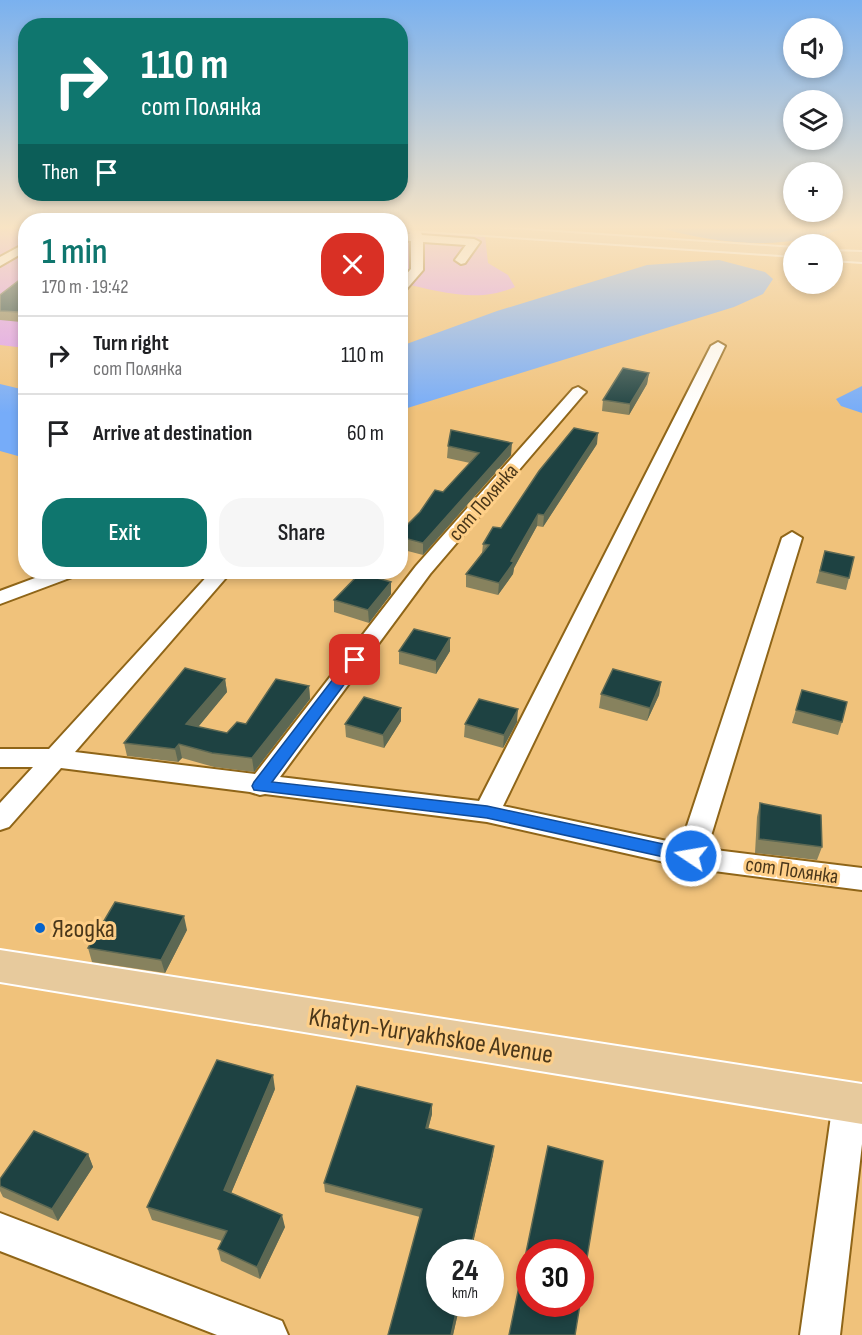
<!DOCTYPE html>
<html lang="en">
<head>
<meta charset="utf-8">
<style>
  body { margin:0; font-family:"Sofia Sans Condensed",sans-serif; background:#f6f6f6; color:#202124; height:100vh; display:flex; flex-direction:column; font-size:22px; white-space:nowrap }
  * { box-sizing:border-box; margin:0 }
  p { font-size:20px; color:#757577 }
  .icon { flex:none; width:33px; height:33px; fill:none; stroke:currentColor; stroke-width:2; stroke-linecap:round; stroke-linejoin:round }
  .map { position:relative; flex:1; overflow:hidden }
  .details { position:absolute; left:18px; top:213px; width:390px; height:366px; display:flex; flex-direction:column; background:#fff; border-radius:24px; box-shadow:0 3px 9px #0003 }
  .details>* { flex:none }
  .banner { position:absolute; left:18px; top:18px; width:390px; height:183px; border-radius:24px; box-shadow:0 3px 9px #0003; background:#0f766e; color:#fff; overflow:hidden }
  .fabs { position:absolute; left:783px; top:18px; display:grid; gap:12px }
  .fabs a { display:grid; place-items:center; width:60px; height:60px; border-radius:50%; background:#fff; box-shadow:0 3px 9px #0003; font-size:30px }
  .speed { position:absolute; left:426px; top:1239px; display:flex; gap:12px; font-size:30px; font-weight:700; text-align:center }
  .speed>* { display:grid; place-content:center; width:78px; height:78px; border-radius:50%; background:#fff; box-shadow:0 3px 9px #0003; line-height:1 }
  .speed small { font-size:15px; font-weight:400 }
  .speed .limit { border:9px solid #d22; background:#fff; color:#111 }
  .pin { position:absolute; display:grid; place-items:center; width:51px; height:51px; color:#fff; margin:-26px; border-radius:12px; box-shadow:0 3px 9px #0006 }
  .me { position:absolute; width:66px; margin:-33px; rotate:282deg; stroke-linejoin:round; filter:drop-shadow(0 0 4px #0008) }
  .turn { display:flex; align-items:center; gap:21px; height:126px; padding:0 24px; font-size:27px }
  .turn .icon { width:78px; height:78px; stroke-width:2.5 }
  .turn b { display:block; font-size:42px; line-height:51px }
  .then { display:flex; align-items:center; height:57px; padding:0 24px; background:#0003; gap:12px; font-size:22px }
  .round { display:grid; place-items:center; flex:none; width:63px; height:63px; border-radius:24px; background:#f6f6f6 }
  .headline { display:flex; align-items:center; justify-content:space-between; height:102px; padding:0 24px }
  h1 { font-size:36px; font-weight:600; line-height:45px; color:#0f766e }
  .cta { display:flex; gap:12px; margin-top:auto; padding:12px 24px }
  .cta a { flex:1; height:69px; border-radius:24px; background:#0f766e; color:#fff; font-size:24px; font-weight:600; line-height:69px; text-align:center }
  .cta a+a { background:#f6f6f6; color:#202124 }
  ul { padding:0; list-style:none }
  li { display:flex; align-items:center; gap:18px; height:78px; padding:0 24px; border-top:2px solid #e0e0e0 }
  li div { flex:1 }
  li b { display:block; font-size:22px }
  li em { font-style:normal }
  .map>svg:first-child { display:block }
  .green { fill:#dc9af3 }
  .water { fill:#76acf9 }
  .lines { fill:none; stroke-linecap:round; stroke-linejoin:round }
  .minor-casing { stroke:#8f6518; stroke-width:4 }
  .major-casing { stroke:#fff; stroke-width:4 }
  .minor { fill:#fff; fill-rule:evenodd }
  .major { fill:#e7ca9d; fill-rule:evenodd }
  .wall { fill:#87825e }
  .shaded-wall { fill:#5d6853 }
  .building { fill:#1e4242; stroke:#5d6853; stroke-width:1.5 }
  .route { fill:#1a73e8; stroke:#114b97; stroke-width:1.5 }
  .poi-dot { fill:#0563cc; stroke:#fecf88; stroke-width:2 }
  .labels { text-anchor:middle; stroke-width:6; stroke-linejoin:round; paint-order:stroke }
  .street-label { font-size:21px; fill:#4a371a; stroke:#fecf88 }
  .near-poi-label { font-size:26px; fill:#4a371a; stroke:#fecf88; text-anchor:start }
  .near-street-label { font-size:26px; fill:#4a371a; stroke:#fecf88 }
</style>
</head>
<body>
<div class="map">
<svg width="862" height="1335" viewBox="0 0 862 1335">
  <rect width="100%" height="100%" fill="#f0c27b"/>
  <!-- green -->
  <path class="green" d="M 0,226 L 25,226 L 25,348 L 0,345 Z
    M 401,226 L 484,226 L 488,263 L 508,275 L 515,287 C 478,304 438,291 401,283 Z"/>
  <!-- water -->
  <path class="water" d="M 654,226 L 849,226 C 788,252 716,245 654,226 Z
    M 719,260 L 765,272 L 773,279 L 763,294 L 734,307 L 401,410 L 401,346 L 497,311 L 647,265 Z
    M 0,384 L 25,390 L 25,458 L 0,451 Z
    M 862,386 L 862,413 L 841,406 L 836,399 Z"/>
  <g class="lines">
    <!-- minor casing -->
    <g class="minor-casing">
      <path id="minor" d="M 408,226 L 418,226 L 422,235 L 474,239 L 480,242 L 465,263 L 461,264 L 455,260 L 466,245 L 423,242 L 423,270 L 404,292 L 400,293 L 400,281 L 411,269 L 411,241 L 400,240 L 400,234 L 410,234 Z
        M 26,243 L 26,251 L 0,266 L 0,257 Z
        M 718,342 L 725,346 L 503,806 L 681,844 L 782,538 L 792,532 L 802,538 L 707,849 L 862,868 L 862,890 L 691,868 L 487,822 L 265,794 L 260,795 L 250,792 L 61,768 L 9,827 L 0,830 L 0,803 L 33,767 L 0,767 L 0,749 L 49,749 L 211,572 L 231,572 L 75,752 L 255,774 L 416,566 L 573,389 L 578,387 L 586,392 L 583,395 L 430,574 L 280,777 L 479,801 L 711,346 Z
        M 51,572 L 78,572 L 75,576 L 0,604 L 0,591 Z
        M 850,1086 L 862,1091 L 862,1144 L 840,1335 L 800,1335 L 833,1102 L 838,1091 Z
        M 0,1213 L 282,1321 L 288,1335 L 217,1335 L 0,1251 Z"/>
    </g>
    <!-- major casing -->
    <g class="major-casing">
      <path id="major" d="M 403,226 L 467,226 L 794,248 L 794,256 L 410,230 Z
        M 832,251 L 862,252 L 862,262 L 832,260 Z
        M 0,950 L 862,1084 L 862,1124 L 0,982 Z"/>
    </g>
    <!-- minor -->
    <use href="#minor" class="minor"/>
    <!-- major -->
    <use href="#major" class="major"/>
  </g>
  <!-- wall -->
  <path class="wall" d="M 26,275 L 26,319 L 21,322 L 0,320 L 0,295 Z
    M 649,373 L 647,384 L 629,415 L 602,411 L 603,400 Z
    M 597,444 L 543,527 L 537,526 L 514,568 L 513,574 L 498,595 L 466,587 L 466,574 L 482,553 L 483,544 Z
    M 448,446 L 511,455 L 423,555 L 400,549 L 400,532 L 443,492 L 470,463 L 447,458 Z
    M 825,551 L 849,578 L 846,590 L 816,583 Z
    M 391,582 L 391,594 L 369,623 L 334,612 L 334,600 Z
    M 399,651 L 450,651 L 436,674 L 399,664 Z
    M 225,679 L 227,692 L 198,727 L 227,733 L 246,724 L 309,686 L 310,699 L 254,772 L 214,767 L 182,758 L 178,762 L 127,756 L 124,743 Z
    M 661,682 L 659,695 L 647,721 L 599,708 L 601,694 Z
    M 802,690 L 842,722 L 838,735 L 792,723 Z
    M 401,721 L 384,748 L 346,737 L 345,724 Z
    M 517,722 L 503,748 L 464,737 L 465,724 Z
    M 760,803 L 822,847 L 817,860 L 755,853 L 757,817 Z
    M 187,930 L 165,973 L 92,962 L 88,948 Z
    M 275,1089 L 231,1193 L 285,1227 L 260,1279 L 221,1261 L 218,1249 L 222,1241 L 152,1220 L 147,1207 Z
    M 432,1104 L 432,1114 L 428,1129 L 493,1155 L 440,1304 L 460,1304 L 453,1335 L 388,1335 L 420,1217 L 325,1192 L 324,1183 Z
    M 88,1154 L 93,1167 L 58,1221 L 3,1197 L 0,1191 L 0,1179 Z"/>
  <!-- shaded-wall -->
  <path class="shaded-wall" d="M 26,307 L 26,319 L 21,322 L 19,312 Z
    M 649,373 L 647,384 L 629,415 L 630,404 Z
    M 598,433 L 597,444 L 543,527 L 544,515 Z
    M 512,443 L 511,455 L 423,555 L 423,543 Z
    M 538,514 L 537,526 L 514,568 L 513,574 L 498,595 L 499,583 Z
    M 391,582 L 391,594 L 369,623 L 368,610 Z
    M 450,638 L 450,651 L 436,674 L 436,661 Z
    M 225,679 L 227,692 L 189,738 L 186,724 Z
    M 661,682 L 659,695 L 647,721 L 650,708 Z
    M 309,686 L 310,699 L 254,772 L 252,758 Z
    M 401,708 L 401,721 L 384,748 L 383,735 Z
    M 518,709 L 517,722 L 503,748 L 504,735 Z
    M 179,744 L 182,758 L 178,762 L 175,749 Z
    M 184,916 L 187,930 L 165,973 L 161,960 Z
    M 273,1075 L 275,1089 L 227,1203 L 224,1190 Z
    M 432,1104 L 432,1114 L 426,1137 L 426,1128 Z
    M 494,1146 L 493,1155 L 471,1252 L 470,1252 Z
    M 88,1154 L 93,1167 L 58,1221 L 52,1209 Z
    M 282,1215 L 285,1227 L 260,1279 L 257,1267 Z
    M 458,1304 L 460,1304 L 453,1335 L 451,1335 Z"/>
  <!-- building -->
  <path class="building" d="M 26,275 L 26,307 L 19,312 L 0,311 L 0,295 Z
    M 623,368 L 649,373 L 630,404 L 603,400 Z
    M 574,428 L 598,433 L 544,515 L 538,514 L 511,561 L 514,562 L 499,583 L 466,574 L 489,545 L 483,544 L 493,527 L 501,528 L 539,471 Z
    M 451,430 L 512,443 L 423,543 L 400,537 L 400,532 L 420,512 L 435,490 L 443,492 L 479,453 L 448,446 Z
    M 825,551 L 854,557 L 849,578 L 820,571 Z
    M 360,573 L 391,582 L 368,610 L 334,600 Z
    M 414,629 L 450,638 L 436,661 L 399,651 Z
    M 185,668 L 225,679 L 186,724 L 227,733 L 237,722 L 246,724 L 276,679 L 309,686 L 252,758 L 212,753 L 179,744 L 175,749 L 124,743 Z
    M 613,669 L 661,682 L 650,708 L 601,694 Z
    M 802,690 L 847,702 L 842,722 L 796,710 Z
    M 364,697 L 401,708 L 383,735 L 345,724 Z
    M 479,699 L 518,709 L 504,735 L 465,724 Z
    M 760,803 L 821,815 L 822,847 L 759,839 Z
    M 115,902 L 184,916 L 161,960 L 88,948 Z
    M 217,1060 L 273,1075 L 224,1190 L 282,1215 L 257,1267 L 218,1249 L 227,1231 L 147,1207 Z
    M 357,1086 L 432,1104 L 426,1128 L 494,1146 L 470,1252 L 440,1252 L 440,1304 L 458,1304 L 451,1335 L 388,1335 L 422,1209 L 324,1183 Z
    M 34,1131 L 88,1154 L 52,1209 L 0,1186 L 0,1179 Z
    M 548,1146 L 603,1161 L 580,1300 L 580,1252 L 530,1252 L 530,1304 L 580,1304 L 575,1335 L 509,1335 Z"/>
  <!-- sky -->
  <linearGradient id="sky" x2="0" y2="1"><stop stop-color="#7ab1ef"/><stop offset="0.55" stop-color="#f8e4c4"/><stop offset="1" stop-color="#f8e4c4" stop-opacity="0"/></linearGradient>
  <rect width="862" height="413" fill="url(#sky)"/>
  <!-- route -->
  <path class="route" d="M 355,656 L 360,657 L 360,663 L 272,782 L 487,806 L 691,850 L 697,852 L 700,856 L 697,861 L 691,863 L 487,818 L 254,790 L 252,786 L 254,782 L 350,657 Z"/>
  <!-- markers -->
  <circle class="poi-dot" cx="40" cy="928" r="6"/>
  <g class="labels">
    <!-- street labels -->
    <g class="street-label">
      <text transform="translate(483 502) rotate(-49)" y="7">сот Полянка</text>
      <text transform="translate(792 870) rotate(8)" y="7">сот Полянка</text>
    </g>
    <!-- near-poi labels -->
    <g class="near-poi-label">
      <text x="52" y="937">Ягодка</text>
    </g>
    <!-- near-street labels -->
    <g class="near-street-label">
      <text transform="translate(431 1035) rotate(9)" y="9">Khatyn-Yuryakhskoe Avenue</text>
    </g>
  </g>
</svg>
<div class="fabs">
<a><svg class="icon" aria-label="sound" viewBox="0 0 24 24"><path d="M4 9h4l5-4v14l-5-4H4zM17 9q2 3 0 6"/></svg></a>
<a><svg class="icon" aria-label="layers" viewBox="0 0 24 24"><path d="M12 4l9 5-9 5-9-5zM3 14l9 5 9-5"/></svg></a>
<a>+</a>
<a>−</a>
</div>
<div class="speed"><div>24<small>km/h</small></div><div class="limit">30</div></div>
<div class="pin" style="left:355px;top:660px;background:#d93025"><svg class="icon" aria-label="arrive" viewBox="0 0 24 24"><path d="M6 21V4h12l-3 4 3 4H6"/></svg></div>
<svg class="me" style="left:691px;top:856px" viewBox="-20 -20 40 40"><circle r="17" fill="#1a73e8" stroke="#fff" stroke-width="3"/><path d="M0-11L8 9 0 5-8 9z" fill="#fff"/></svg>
<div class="banner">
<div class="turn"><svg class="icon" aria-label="right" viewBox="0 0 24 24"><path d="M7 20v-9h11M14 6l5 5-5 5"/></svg><div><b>110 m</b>сот Полянка</div></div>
<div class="then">Then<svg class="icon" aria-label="arrive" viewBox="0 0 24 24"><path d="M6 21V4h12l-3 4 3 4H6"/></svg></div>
</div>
<section class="details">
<div class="headline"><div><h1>1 min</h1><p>170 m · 19:42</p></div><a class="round" style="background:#d93025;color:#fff"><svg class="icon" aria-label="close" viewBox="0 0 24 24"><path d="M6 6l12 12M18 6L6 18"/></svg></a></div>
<ul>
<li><svg class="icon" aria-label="right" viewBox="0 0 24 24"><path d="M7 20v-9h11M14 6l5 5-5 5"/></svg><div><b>Turn right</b><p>сот Полянка</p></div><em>110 m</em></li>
<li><svg class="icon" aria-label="arrive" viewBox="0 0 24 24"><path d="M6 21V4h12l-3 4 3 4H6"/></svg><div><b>Arrive at destination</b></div><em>60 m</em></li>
</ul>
<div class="cta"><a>Exit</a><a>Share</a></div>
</section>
</div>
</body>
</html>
